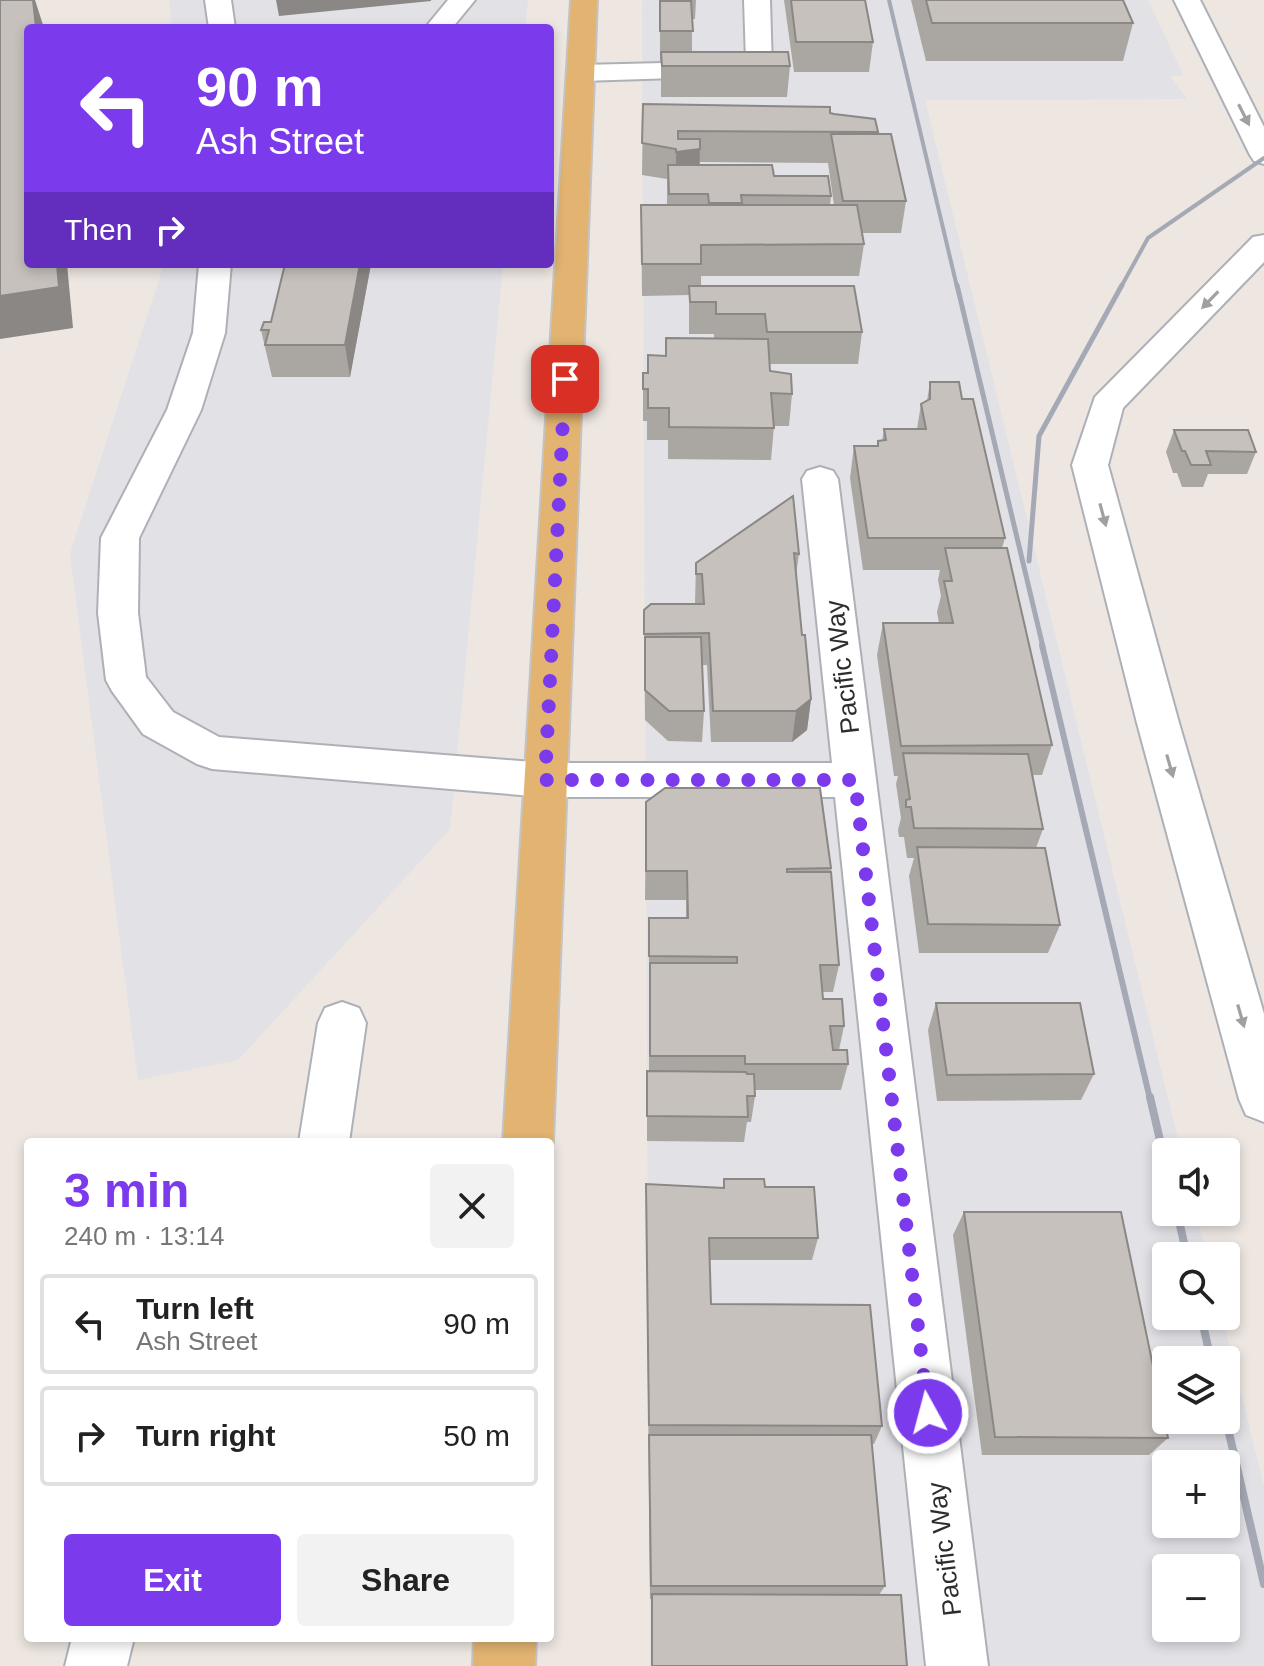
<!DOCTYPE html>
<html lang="en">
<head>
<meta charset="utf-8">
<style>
  body { margin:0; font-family:Helvetica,sans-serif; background:#f2f2f2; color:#222; height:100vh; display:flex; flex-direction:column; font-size:30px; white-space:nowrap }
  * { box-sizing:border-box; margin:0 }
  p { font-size:26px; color:#767676 }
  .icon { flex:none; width:44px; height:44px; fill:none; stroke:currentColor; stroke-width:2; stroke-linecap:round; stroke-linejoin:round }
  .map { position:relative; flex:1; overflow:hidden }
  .side { position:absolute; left:24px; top:1138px; width:530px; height:504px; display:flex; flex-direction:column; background:#fff; border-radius:8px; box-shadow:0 4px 12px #0003 }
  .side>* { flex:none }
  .hud { position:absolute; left:24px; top:24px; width:530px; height:244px; border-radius:8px; box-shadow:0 4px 12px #0003; background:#7c3aed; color:#fff; overflow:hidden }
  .fabs { position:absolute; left:1152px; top:1138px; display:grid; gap:16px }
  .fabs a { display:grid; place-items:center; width:88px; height:88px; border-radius:8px; background:#fff; box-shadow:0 4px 12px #0003; font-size:40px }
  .pin { position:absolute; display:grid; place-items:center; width:68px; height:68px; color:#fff; margin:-34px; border-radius:16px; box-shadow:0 4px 12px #0006 }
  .me { position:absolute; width:88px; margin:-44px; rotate:353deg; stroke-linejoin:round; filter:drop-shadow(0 0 6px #0008) }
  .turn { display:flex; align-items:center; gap:28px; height:168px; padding:0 40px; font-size:36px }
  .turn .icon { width:104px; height:104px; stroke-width:2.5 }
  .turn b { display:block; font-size:56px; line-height:68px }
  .then { display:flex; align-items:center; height:76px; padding:0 40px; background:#0003; gap:16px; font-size:30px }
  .round { display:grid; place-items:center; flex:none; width:84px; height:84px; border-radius:8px; background:#f2f2f2 }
  .overview { display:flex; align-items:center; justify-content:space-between; height:136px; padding:0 40px }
  h1 { font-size:48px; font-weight:800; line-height:60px; color:#7c3aed }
  .button { display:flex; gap:16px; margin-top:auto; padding:16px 40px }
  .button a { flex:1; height:92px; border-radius:8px; background:#7c3aed; color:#fff; font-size:32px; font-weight:800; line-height:92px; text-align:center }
  .button a+a { background:#f2f2f2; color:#222 }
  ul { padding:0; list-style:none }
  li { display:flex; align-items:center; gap:24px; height:100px; margin:0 16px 12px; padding:0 24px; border:4px solid #e0e0e0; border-radius:8px }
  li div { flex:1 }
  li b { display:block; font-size:30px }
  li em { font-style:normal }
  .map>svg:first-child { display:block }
  .industrial { fill:#e1e1e6; fill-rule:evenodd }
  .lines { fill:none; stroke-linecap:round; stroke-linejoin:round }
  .minor-casing { stroke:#adb1b7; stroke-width:4 }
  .major-casing { stroke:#c4c4c4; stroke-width:4 }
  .minor { fill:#fff; fill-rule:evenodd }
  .major { fill:#e2b371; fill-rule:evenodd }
  .rail-far3 { stroke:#a4a9b5; stroke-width:4 }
  .rail-far2 { stroke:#a4a9b5; stroke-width:5 }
  .rail-far1 { stroke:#a4a9b5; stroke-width:6 }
  .rail { stroke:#a4a9b5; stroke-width:8 }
  .wall { fill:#aaa6a2; fill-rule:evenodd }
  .shaded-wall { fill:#8b8784 }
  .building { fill:#c6c1bc; stroke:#8b8784; stroke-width:2 }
  .oneway { fill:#a0a0a0 }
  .route { stroke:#7c3aed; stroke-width:14; stroke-dasharray:0 25.2 }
  .labels { text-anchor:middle; stroke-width:7; stroke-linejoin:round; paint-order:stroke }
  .street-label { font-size:26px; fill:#2d2d2d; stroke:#fff }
</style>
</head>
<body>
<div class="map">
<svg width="1264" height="1666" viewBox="0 0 1264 1666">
  <rect width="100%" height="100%" fill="#ede6e1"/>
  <!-- industrial -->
  <path class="industrial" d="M 169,0 L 528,0 L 525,28 L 172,28 Z
    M 642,0 L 1148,0 L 1183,75 L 1170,76 L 1187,99 L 925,100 L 1181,1152 L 1166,1152 L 1166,1212 L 1196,1212 L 1207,1256 L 1166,1256 L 1166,1316 L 1222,1316 L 1264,1487 L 1264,1666 L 650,1666 ZM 1166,1360 L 1226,1360 L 1226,1420 L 1166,1420 ZM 1166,1464 L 1226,1464 L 1226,1524 L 1166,1524 ZM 1166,1568 L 1226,1568 L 1226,1628 L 1166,1628 Z
    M 164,264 L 503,264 L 450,829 L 238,1060 L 138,1080 L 70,554 Z"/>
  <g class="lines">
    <!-- minor casing -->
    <g class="minor-casing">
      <path id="minor" d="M 205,0 L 231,0 L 235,28 L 209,28 Z
        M 448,0 L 475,0 L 452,28 L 425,28 Z
        M 744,0 L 770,0 L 772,69 L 768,75 L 581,81 L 572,79 L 568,73 L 572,67 L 581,65 L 746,61 Z
        M 1174,0 L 1200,0 L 1264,127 L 1264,164 L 1254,161 L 1250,155 Z
        M 1264,235 L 1264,262 L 1123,408 L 1108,465 L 1179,723 L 1264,1014 L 1264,1122 L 1246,1115 L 1239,1099 L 1137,723 L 1072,465 L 1095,397 L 1253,237 Z
        M 199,264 L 231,264 L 225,333 L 201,410 L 139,538 L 138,613 L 146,677 L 173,712 L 219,737 L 545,763 L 832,763 L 802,479 L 807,471 L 820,467 L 833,471 L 838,479 L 988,1666 L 926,1666 L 835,797 L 545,797 L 212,769 L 197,764 L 143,734 L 112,691 L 106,680 L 98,613 L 101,538 L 167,410 L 193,333 Z
        M 342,1002 L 359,1008 L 366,1023 L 349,1142 L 299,1142 L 318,1023 L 325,1008 Z
        M 72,1638 L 134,1638 L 127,1666 L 65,1666 Z"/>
    </g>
    <!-- major casing -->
    <g class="major-casing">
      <path id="major" d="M 571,0 L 597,0 L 553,1142 L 550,1150 L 550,1142 L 503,1142 Z
        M 474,1638 L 536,1638 L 535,1666 L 473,1666 Z"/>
    </g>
    <!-- minor -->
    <use href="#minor" class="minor"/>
    <!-- major -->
    <use href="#major" class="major"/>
    <!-- rail-far3 -->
    <path class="rail-far3" d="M 889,0 L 957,287
      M 1121,287 L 1148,238 L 1264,158"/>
    <!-- rail-far2 -->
    <path class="rail-far2" d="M 957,285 L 1043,647
      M 1029,561 L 1039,436 L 1122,285"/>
    <!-- rail-far1 -->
    <path class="rail-far1" d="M 1042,645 L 1150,1099"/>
    <!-- rail -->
    <path class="rail" d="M 1150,1097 L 1166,1166
      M 1177,1212 L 1187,1256
      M 1201,1316 L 1211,1360
      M 1226,1420 L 1264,1584"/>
  </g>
  <!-- wall -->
  <path class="wall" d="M 664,0 L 696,0 L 695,19 L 692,19 L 692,52 L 790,66 L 787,97 L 661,97 L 661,61 L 660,61 L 660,1 Z
    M 784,0 L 865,0 L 873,42 L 869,72 L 794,72 Z
    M 911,0 L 1123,0 L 1133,23 L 1123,61 L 926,61 Z
    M 643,104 L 830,113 L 878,132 L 877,134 L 906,201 L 901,233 L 862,233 L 864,244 L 859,276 L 701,276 L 701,286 L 862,332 L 858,364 L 770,364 L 770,371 L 792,394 L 789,426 L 774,426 L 771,460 L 668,459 L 668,440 L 647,440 L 647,421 L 643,421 L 643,373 L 648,373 L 666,356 L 714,338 L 714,334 L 689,334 L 689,295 L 642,296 L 641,205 L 667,205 L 667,179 L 642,175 ZM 700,162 L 828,163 L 834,205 L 830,205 L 831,196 L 774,176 L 700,165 Z
    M 371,264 L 350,377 L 272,377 L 261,330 L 271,322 Z
    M 930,382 L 962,399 L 1005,538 L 1002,548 L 1052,745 L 1042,775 L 1033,775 L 1043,829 L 1036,848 L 1060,925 L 1048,953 L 919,953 L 909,876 L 914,858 L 907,858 L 904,837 L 899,837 L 898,830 L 901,818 L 896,784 L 898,776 L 894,776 L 877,655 L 883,623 L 939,623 L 937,612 L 941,596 L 938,580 L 940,570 L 863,570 L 850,478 L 854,446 L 877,446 L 878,441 L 882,441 L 884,429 L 917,429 L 921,404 L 927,401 Z
    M 1174,430 L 1256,452 L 1247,474 L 1208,474 L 1203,487 L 1182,487 L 1177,473 L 1173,473 L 1166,452 Z
    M 793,496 L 799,554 L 796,575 L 802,635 L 811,699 L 807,730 L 792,742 L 711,742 L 707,665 L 702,665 L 704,711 L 702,742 L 668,741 L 645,720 L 644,610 L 695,604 L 696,563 Z
    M 646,802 L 831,868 L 839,965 L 833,992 L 822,992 L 823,999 L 844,1026 L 839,1050 L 848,1064 L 841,1090 L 754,1090 L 755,1096 L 751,1122 L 747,1122 L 744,1142 L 647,1141 L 647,1071 L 649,1071 L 649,947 L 686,918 L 686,900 L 645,900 Z
    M 936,1003 L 1094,1074 L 1081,1100 L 937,1101 L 928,1030 Z
    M 724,1179 L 765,1187 L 818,1238 L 812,1260 L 709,1260 L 711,1304 L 882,1426 L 874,1444 L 872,1444 L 885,1586 L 879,1595 L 907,1666 L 651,1666 L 651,1599 L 650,1599 L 646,1184 L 723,1188 Z
    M 964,1212 L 1168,1438 L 1149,1455 L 982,1455 L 953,1235 Z"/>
  <!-- shaded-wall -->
  <path class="shaded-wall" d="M 33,0 L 35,0 L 44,28 L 36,28 Z
    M 276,0 L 431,0 L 431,1 L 279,16 Z
    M 700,149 L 699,180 L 676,183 L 676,152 Z
    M 57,264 L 67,264 L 73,328 L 0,339 L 0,296 Z
    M 360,264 L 371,264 L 350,377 L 345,345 Z
    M 811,699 L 807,730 L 792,742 L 796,711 Z"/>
  <!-- building -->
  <path class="building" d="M 0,0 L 33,0 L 36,28 L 28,28 L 28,264 L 57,264 L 59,287 L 0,296 Z
    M 791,0 L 865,0 L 873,42 L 796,42 Z
    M 926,0 L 1123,0 L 1133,23 L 932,23 Z
    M 660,1 L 691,1 L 693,31 L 660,31 Z
    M 661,52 L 788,52 L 790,66 L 662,66 Z
    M 643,104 L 830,107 L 830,113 L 834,114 L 875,119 L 878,132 L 678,131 L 678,139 L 700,139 L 700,149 L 676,152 L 676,149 L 642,143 Z
    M 831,134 L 891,134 L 906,201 L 843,201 Z
    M 668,165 L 772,165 L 774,176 L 828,176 L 831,196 L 741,195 L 742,203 L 709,203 L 708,194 L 669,194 Z
    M 641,205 L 857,205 L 864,244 L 701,245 L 701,264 L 642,264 Z
    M 285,264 L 360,264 L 345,345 L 265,345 L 269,330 L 261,330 L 264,322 L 271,322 Z
    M 689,286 L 854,286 L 862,332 L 767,332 L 765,314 L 716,314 L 716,302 L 690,302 Z
    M 666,338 L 768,339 L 770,371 L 791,374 L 792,394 L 771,393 L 774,428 L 669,427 L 669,408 L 648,408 L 648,389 L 643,389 L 643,373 L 648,373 L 648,355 L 666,356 Z
    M 930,382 L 959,382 L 962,399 L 973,399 L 1005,538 L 868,538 L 854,446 L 878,446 L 878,441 L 886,440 L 884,429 L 926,429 L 921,404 L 930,399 Z
    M 1174,430 L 1248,430 L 1256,452 L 1206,451 L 1211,465 L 1191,465 L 1185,451 L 1182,451 Z
    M 793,496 L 799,554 L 794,553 L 802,635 L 805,635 L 811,699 L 796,711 L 713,711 L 709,633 L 644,634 L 644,610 L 651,604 L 704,604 L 702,574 L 696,574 L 696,563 Z
    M 945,548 L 1007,548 L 1052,745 L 901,746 L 883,623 L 953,623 L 944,581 L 952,581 Z
    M 645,637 L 701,637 L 704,711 L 669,711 L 645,690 Z
    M 903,753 L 1028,754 L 1043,829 L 914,828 L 911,807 L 906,807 L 906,800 L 910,799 Z
    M 665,788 L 820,788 L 831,868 L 787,869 L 787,872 L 831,872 L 839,965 L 820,965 L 823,999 L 842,999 L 844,1026 L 830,1026 L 833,1050 L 847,1050 L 848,1064 L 745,1064 L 745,1056 L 650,1056 L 650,963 L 737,963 L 737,957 L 649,956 L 649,918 L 688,918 L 687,871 L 646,871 L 646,802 Z
    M 917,847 L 1045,848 L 1060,925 L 928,924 Z
    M 936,1003 L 1080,1003 L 1094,1074 L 947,1075 Z
    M 647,1071 L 746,1072 L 747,1074 L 754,1074 L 755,1096 L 747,1096 L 748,1117 L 647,1116 Z
    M 724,1179 L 764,1179 L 765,1187 L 814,1187 L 818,1238 L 709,1238 L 711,1304 L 870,1305 L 882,1426 L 649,1425 L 646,1184 L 724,1188 Z
    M 964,1212 L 1121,1212 L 1168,1438 L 995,1437 Z
    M 649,1435 L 871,1435 L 885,1586 L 651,1586 Z
    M 652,1594 L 901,1595 L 907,1666 L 652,1666 Z"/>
  <!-- one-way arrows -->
  <defs><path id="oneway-solid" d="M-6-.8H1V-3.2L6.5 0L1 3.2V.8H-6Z" transform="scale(2)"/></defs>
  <g class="oneway">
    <use href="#oneway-solid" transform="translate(1244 115) rotate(63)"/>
    <use href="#oneway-solid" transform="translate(1210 300) rotate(134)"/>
    <use href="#oneway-solid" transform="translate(1103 515) rotate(75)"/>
    <use href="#oneway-solid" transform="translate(1170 766) rotate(74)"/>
    <use href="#oneway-solid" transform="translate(1241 1016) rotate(74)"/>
  </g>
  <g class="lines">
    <!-- route -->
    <path class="route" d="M 565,379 L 545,780 L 855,780 L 928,1413"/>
  </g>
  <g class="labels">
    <!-- street labels -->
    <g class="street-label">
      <text transform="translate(842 667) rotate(-97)" y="9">Pacific Way</text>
      <text transform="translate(944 1549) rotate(-97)" y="9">Pacific Way</text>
    </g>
  </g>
</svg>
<div class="fabs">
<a><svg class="icon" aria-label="sound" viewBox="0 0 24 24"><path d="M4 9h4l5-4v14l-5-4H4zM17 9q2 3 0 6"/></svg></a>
<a><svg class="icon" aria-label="search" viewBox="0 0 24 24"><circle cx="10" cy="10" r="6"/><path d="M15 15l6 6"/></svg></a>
<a><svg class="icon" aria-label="layers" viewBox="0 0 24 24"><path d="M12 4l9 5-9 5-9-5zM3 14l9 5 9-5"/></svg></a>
<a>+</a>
<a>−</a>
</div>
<div class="pin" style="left:565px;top:379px;background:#d93025"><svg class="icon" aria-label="arrive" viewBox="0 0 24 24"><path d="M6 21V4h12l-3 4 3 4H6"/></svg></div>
<svg class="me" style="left:928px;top:1413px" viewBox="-20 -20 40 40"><circle r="17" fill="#7c3aed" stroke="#fff" stroke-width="3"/><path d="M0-11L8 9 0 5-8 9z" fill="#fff"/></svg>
<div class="hud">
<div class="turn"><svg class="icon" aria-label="left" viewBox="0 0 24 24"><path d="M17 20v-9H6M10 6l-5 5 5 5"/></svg><div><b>90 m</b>Ash Street</div></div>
<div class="then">Then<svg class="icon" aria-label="right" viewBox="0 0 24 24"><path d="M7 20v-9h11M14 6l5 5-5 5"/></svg></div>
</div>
<section class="side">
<div class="overview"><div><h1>3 min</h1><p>240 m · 13:14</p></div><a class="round"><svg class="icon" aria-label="close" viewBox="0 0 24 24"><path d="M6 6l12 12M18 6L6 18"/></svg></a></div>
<ul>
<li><svg class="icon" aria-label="left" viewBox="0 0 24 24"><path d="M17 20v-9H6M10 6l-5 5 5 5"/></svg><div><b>Turn left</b><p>Ash Street</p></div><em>90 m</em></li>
<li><svg class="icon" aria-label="right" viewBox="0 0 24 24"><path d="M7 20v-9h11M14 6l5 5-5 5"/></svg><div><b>Turn right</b></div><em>50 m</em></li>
</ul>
<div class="button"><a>Exit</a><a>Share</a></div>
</section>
</div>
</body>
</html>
